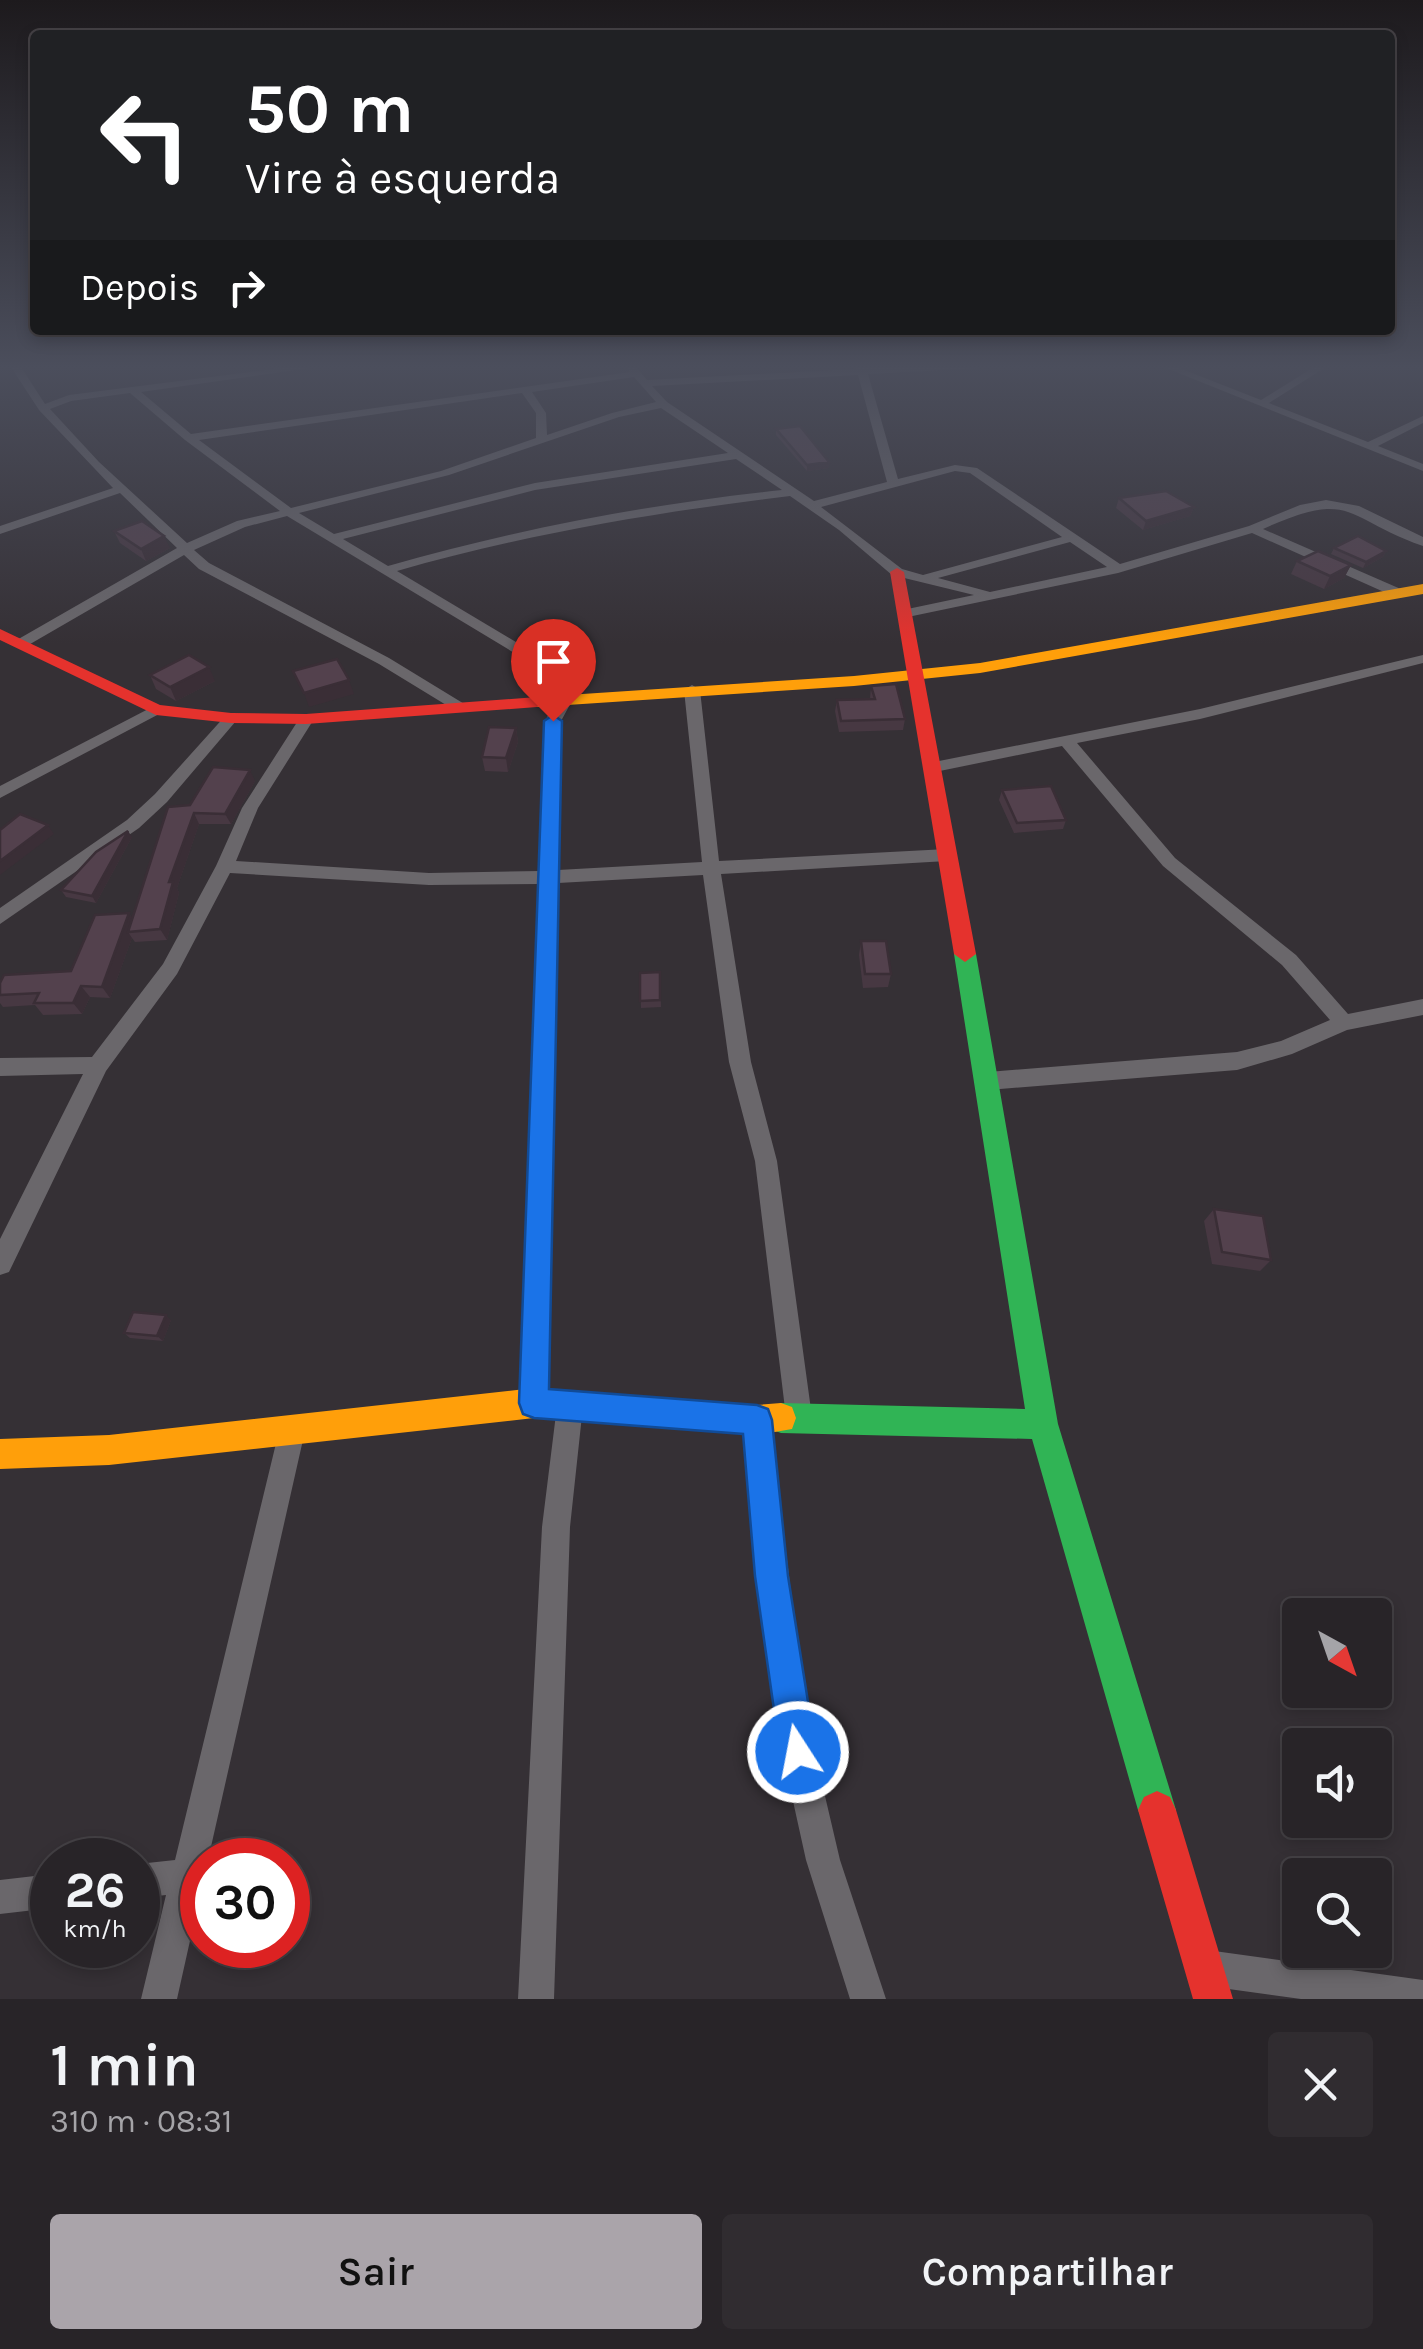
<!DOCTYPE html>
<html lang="pt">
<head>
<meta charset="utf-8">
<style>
  body { margin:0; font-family:Karla,sans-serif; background:#302c30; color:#f1f3f6; height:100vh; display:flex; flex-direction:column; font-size:38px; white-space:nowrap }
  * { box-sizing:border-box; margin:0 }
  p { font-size:32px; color:#a5a4a8 }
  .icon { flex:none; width:55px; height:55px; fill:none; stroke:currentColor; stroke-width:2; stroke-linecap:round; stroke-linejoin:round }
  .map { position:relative; height:1999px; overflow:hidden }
  .details { display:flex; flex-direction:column; background:#282428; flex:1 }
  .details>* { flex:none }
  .guide { position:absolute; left:30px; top:30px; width:1365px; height:305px; border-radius:10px; box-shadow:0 5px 15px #0003,0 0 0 2px #444145; background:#202124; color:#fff; overflow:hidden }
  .needle { width:65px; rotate:140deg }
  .controls { position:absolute; left:1282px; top:1598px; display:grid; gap:20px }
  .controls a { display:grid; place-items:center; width:110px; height:110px; border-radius:10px; background:#282428; box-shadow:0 5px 15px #0003,0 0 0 2px #444145; font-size:50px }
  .speed { position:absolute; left:30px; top:1838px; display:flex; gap:20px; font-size:50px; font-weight:700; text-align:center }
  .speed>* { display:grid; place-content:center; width:130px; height:130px; border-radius:50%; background:#282428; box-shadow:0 5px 15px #0003,0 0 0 2px #444145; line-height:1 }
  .speed small { font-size:25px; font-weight:400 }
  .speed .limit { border:15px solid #d22; background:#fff; color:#111 }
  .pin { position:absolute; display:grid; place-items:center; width:85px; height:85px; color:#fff; margin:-102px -42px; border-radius:50% 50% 50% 0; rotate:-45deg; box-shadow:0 0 10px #0007 }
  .pin .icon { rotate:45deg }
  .me { position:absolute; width:110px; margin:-55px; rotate:349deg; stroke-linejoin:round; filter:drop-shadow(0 0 8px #0008) }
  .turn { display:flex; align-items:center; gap:35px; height:210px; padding:0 50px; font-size:45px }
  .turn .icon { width:130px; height:130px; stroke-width:2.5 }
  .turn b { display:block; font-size:70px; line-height:85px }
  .then { display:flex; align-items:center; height:95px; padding:0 50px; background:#0003; gap:20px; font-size:38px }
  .round { display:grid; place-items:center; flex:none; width:105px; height:105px; border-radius:10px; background:#302c30 }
  .summary { display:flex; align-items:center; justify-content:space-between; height:170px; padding:0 50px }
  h1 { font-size:60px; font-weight:600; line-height:75px }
  .cta { display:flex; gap:20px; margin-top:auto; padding:20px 50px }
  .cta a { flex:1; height:115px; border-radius:10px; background:#aaa4aa; color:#111; font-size:40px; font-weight:600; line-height:115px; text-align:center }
  .cta a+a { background:#302c30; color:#f1f3f6 }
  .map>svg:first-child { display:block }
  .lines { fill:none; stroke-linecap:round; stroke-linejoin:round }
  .street { fill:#6a676b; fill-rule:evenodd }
  .fast { fill:#30b455; fill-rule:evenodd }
  .slow { fill:#ff9f0a; fill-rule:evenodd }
  .jam { fill:#e5322d; fill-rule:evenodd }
  .wall { fill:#473842 }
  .shaded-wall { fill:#3a2e36 }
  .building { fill:#53414d; stroke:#3a2e36; stroke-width:2.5 }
  .route { fill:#1a73e8; stroke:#114b97; stroke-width:2.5 }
</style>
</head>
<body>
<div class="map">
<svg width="1423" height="1999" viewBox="0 0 1423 1999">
  <rect width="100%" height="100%" fill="#353035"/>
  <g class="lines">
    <!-- street -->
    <path class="street" d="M 9,364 L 19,364 L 45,404 L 69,395 L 312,364 L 338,364 L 141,392 L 191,434 L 630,372 L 625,364 L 633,364 L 647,380 L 856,369 L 855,364 L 865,364 L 866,368 L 1007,364 L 1002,367 L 868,374 L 898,479 L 955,465 L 977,468 L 1120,564 L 1249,526 L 1300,505 L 1326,500 L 1359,506 L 1423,537 L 1423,546 C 1344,518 1353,488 1263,529 L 1403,590 L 1403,596 L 1393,596 L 1252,533 L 1118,573 L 903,618 L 898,617 L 898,611 L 974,595 L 892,575 L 839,530 L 790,496 C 657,512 526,534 397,571 L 541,657 L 573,699 L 561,721 L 558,870 L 702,862 L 684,690 L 692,685 L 700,690 L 719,861 L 947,849 L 956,855 L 947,861 L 721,874 L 751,1062 L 777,1161 L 812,1417 L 808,1426 L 799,1430 L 790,1426 L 786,1417 L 755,1161 L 729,1062 L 703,875 L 558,883 L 547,1403 L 543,1412 L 534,1416 L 525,1412 L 521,1403 L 539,884 L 429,885 L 230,873 L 177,974 L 106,1071 L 9,1272 L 0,1275 L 0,1239 L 83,1074 L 0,1076 L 0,1058 L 92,1057 L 163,964 L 216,866 L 242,808 L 301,716 L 306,714 L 314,719 L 258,808 L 236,861 L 429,873 L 540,871 L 545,721 L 557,699 L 531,663 L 287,516 L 245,527 L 194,550 L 209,563 L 389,658 L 466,705 L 466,711 L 456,711 L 379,664 L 199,569 L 184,555 L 25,647 L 15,647 L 15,641 L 177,548 L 120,493 L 0,534 L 0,526 L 113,488 L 39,410 ZM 858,375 L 887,482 L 814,501 L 667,402 L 652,386 ZM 634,377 L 656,402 L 612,413 L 547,435 L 546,413 L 532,392 ZM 130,393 L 185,440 L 280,511 L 237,521 L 187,543 L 99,462 L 50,409 L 71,401 ZM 522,393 L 536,413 L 536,438 L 441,471 L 291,508 L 199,440 ZM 661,408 L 728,453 L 535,483 L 334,534 L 299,513 L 449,475 L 619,417 ZM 736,459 L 782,490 C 648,504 517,529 388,566 L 343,539 L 535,490 ZM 955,471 L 970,473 L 1062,537 L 923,575 L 902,569 L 821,507 ZM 1070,542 L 1107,567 L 990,592 L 938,578 Z
      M 1156,364 L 1169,364 L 1261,400 L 1319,364 L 1331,364 L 1269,403 L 1368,442 L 1423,416 L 1423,423 L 1378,446 L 1423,464 L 1423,471 Z
      M 1423,655 L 1423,663 L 1200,719 L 1077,743 L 1175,858 L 1296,955 L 1348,1014 L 1423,999 L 1423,1015 L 1347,1030 L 1292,1054 L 1237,1070 L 988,1090 L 980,1087 L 977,1081 L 980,1075 L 988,1072 L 1237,1052 L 1281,1041 L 1330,1020 L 1282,965 L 1163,866 L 1062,746 L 930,773 L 924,772 L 924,764 L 1200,709 Z
      M 156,705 L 164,710 L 161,713 L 0,798 L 0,786 Z
      M 231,713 L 239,718 L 236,721 L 167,802 L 139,828 L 0,924 L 0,908 L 127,820 L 155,794 L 226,715 Z
      M 570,1393 L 579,1397 L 583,1406 L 570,1527 L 554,1999 L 518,1999 L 542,1527 L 557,1406 L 561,1397 Z
      M 757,1407 L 766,1411 L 770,1420 L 806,1715 L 840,1860 L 886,1999 L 850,1999 L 806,1860 L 774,1715 L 744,1420 L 748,1411 Z
      M 292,1418 L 302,1421 L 305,1431 L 208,1860 L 202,1860 L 202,1887 L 177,1999 L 141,1999 L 166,1895 L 138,1898 L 138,1864 L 175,1860 L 279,1431 L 282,1421 Z
      M 52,1874 L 52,1908 L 0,1914 L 0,1880 Z
      M 1207,1950 L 1423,1980 L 1423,1999 L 1301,1999 L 1207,1986 L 1194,1981 L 1189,1968 L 1194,1955 Z"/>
    <!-- fast -->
    <path class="fast" d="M 965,946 L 976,954 L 1058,1424 L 1176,1810 L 1170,1823 L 1157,1829 L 1144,1823 L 1138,1810 L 1032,1439 L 781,1433 L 770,1429 L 766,1418 L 770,1407 L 781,1403 L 1025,1409 L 954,954 Z"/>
    <!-- slow -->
    <path class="slow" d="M 1423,584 L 1423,594 L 980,673 L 854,686 L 537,707 L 528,702 L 537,697 L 854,676 L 980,663 Z
      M 534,1388 L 757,1405 L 781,1403 L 792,1407 L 796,1418 L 792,1429 L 757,1435 L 534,1418 L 109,1465 L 0,1469 L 0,1439 L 109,1435 Z"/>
    <!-- jam -->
    <path class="jam" d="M 897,568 L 904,572 L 976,954 L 965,962 L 954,954 L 890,572 Z
      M 0,629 L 160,705 L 231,713 L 306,714 L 537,697 L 546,702 L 537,707 L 306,724 L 231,723 L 156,715 L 0,640 Z
      M 1157,1791 L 1170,1797 L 1176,1810 L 1233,1999 L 1193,1999 L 1138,1810 L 1144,1797 Z"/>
  </g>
  <!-- wall -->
  <path class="wall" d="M 776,429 L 829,462 L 829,468 L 807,471 L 776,435 Z
    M 1119,498 L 1194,507 L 1190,516 L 1143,530 L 1116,508 Z
    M 114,531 L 170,548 L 146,561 L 120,543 Z
    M 1334,548 L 1386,551 L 1383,557 L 1363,568 L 1331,554 Z
    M 1297,561 L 1351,565 L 1344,578 L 1324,589 L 1291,574 Z
    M 150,675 L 215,681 L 176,701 L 156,689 Z
    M 871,686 L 905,719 L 903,730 L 839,732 L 835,711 L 837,700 L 870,699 Z
    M 516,728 L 518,742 L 508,772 L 485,771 L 482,757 Z
    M 255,781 L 231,824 L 199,824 L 177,888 L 179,893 L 167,940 L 135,942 L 132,938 L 110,998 L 90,997 L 82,1014 L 43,1015 L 35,1005 L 3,1007 L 0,1003 L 0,983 L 71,971 L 129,913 L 132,918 L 190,805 Z
    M 1002,790 L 1066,820 L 1063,829 L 1014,833 L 999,800 Z
    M 132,837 L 96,903 L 66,897 L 61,890 Z
    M 861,941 L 891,974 L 888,987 L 863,988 L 859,955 Z
    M 660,972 L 661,1007 L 641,1008 L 640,973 Z
    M 1214,1209 L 1271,1260 L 1260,1271 L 1212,1264 L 1204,1221 Z
    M 171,1320 L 163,1341 L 130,1338 L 124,1333 Z"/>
  <!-- shaded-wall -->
  <path class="shaded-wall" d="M 829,462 L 829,468 L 807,471 L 807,465 Z
    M 1194,507 L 1190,516 L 1143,530 L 1146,521 Z
    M 164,536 L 170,548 L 146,561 L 141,549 Z
    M 1386,551 L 1383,557 L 1363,568 L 1366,562 Z
    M 1351,565 L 1344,578 L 1324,589 L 1330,576 Z
    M 209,667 L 215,681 L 176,701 L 170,687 Z
    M 349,680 L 354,694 L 309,707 L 304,693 Z
    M 516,728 L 518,742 L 508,772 L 506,758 Z
    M 250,770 L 255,781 L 231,824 L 225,814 Z
    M 194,813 L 199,824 L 177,888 L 179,893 L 167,940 L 160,929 L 169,882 Z
    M 48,825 L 54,834 L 0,875 L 0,861 Z
    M 128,831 L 132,837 L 96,903 L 92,896 Z
    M 129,913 L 137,924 L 128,932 L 132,938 L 110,998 L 102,987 Z
    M 81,986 L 90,997 L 82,1014 L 73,1003 Z
    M 166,1315 L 171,1320 L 163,1341 L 157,1336 Z"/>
  <!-- building -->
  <path class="building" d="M 800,426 L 829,462 L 807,465 L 776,429 Z
    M 1166,491 L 1194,507 L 1146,521 L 1119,498 Z
    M 142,521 L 164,536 L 141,549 L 114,531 Z
    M 1358,536 L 1386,551 L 1366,562 L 1334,548 Z
    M 1318,551 L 1351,565 L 1330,576 L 1297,561 Z
    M 189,655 L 209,667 L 170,687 L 150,675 Z
    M 337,659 L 349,680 L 304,693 L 293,671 Z
    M 896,684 L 905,719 L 841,721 L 837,700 L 875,699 L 871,686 Z
    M 489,727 L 516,728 L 506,758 L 482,757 Z
    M 213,767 L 250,770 L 225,814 L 194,813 L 169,882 L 173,882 L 160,929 L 128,932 L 168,807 L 190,805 Z
    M 1051,786 L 1066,820 L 1017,823 L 1002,790 Z
    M 20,814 L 48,825 L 0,861 L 0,830 Z
    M 128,831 L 92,896 L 61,890 L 96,852 Z
    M 129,913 L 102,987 L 81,986 L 73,1003 L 34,1003 L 39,993 L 0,995 L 0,983 L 4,975 L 71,971 L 95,915 Z
    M 861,941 L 886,941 L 891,974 L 865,974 Z
    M 660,972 L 660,1000 L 640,1001 L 640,973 Z
    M 1214,1209 L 1263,1216 L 1271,1260 L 1222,1252 Z
    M 133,1312 L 166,1315 L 157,1336 L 124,1333 Z"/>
  <!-- sky -->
  <linearGradient id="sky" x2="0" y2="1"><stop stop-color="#1d1a1d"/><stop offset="0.57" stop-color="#4b4e5c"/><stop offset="1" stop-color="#4b4e5c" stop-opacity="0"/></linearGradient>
  <rect width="1423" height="644" fill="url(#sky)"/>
  <!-- route -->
  <path class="route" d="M 553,715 L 562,721 L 549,1389 L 757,1405 L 768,1409 L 772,1420 L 788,1576 L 816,1752 L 811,1765 L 798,1770 L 785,1765 L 780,1752 L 755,1576 L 743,1434 L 534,1418 L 523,1414 L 519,1403 L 544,721 Z"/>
</svg>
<div class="controls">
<a><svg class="needle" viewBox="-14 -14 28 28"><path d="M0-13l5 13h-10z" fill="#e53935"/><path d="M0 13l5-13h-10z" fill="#a5a4a8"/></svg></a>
<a><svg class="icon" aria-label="sound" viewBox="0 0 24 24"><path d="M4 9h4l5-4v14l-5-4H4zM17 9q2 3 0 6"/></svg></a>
<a><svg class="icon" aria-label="search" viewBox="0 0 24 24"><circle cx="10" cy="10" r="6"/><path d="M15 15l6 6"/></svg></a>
</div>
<div class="speed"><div>26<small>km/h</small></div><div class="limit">30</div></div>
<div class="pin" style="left:553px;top:721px;background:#d93025"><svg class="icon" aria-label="arrive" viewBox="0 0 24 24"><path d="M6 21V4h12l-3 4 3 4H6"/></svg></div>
<svg class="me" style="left:798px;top:1752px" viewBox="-20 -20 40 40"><circle r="17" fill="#1a73e8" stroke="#fff" stroke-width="3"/><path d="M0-11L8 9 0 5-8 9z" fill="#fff"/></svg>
<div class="guide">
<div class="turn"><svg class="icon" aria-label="left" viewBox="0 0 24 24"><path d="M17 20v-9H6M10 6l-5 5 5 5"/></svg><div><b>50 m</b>Vire à esquerda</div></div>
<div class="then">Depois<svg class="icon" aria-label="right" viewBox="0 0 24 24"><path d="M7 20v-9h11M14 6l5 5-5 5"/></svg></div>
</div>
</div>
<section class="details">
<div class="summary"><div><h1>1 min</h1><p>310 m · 08:31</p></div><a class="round"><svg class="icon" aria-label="close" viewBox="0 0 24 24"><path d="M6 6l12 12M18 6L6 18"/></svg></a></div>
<div class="cta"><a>Sair</a><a>Compartilhar</a></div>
</section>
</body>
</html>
